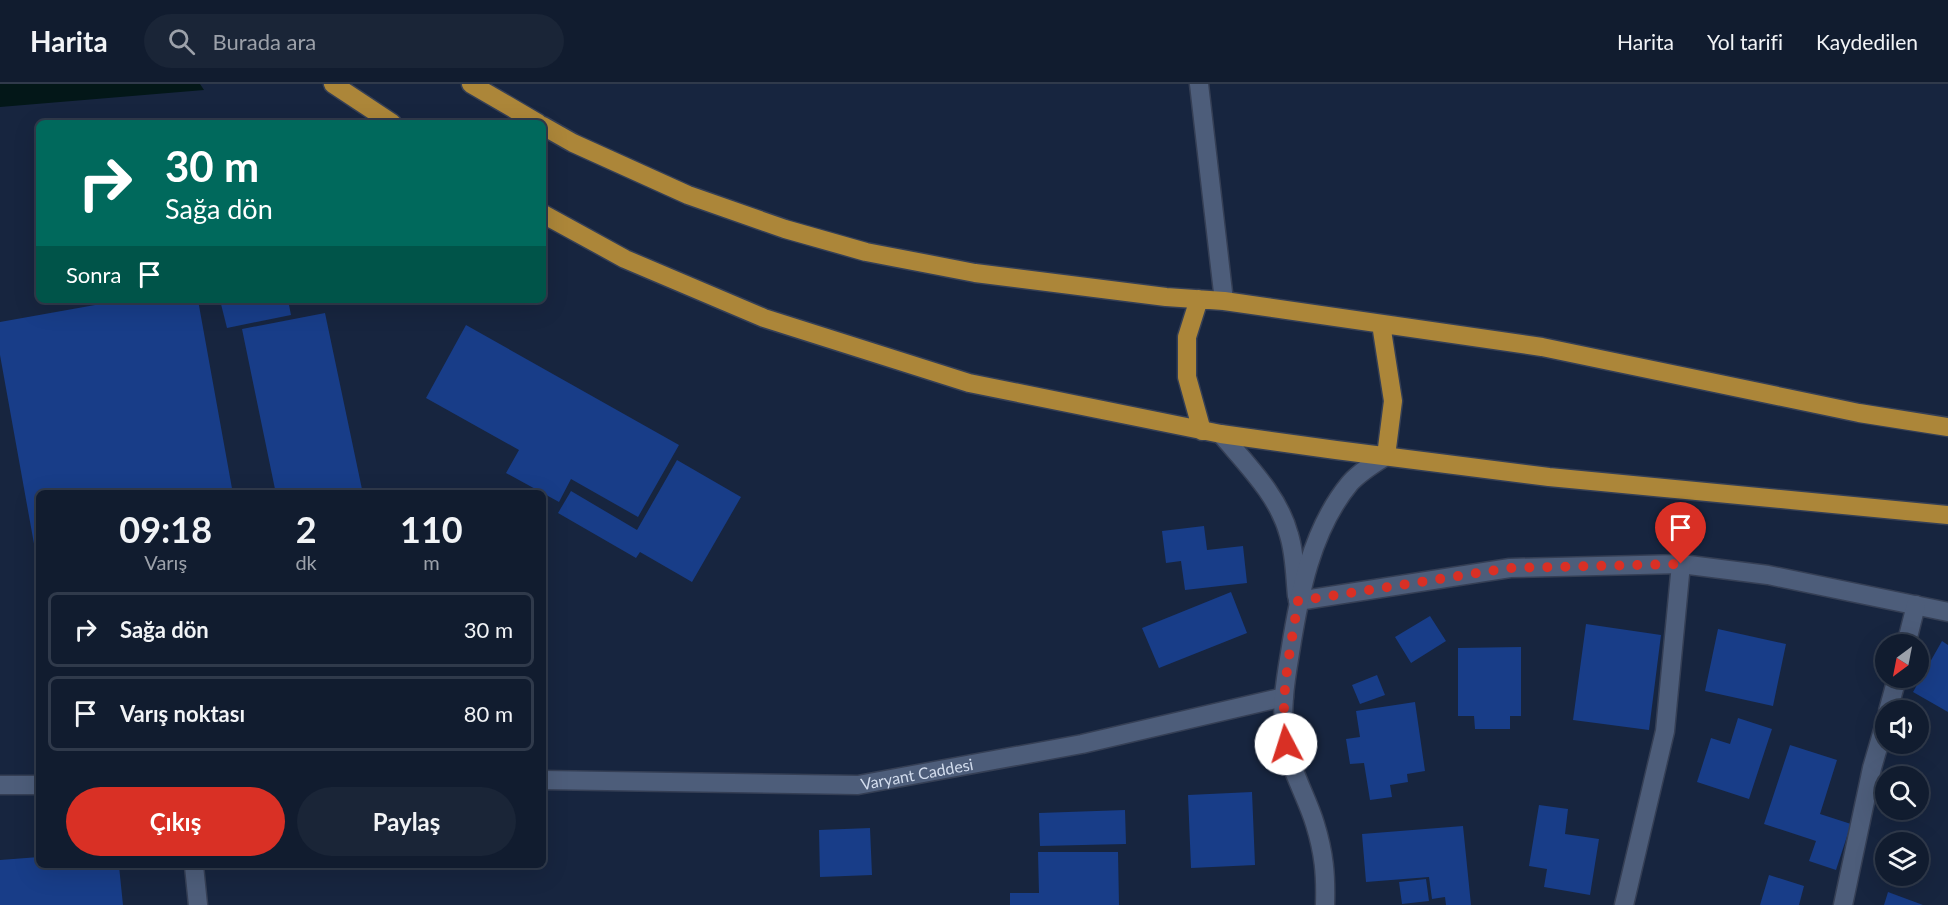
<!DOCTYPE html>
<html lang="tr">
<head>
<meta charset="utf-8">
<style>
  body { margin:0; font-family:Lato,sans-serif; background:#1a2537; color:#f1f3f6; height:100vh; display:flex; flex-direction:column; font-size:22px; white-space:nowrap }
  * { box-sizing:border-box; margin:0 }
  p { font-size:20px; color:#9ca1aa }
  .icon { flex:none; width:33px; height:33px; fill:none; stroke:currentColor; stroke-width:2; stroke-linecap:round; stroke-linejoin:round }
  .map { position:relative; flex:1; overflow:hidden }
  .sheet { position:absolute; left:36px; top:406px; width:510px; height:378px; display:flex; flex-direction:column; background:#111c2f; border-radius:9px; box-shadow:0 6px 24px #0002,0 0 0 2px #303a4b }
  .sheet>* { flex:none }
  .top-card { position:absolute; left:36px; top:36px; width:510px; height:183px; border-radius:9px; box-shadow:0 6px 24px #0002,0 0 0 2px #303a4b; background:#00695c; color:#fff; overflow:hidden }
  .needle { width:39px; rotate:212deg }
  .tools { position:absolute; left:1875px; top:550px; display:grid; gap:12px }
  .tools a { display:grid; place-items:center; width:54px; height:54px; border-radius:50%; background:#111c2f; box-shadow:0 6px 24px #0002,0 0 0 2px #303a4b; font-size:30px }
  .pin { position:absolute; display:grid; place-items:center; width:51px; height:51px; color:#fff; margin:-62px -26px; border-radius:50% 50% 50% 0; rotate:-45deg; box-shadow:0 0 6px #0007 }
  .pin .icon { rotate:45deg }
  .me { position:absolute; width:66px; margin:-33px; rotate:355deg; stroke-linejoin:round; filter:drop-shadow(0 0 4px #0008) }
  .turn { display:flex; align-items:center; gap:21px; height:126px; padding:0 30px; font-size:27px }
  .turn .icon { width:78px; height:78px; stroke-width:2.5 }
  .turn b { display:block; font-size:42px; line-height:51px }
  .then { display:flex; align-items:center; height:57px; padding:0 30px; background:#0003; gap:12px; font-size:22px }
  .eta { display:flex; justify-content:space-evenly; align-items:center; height:102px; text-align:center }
  .eta b { font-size:36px; font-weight:700; line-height:42px }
  .primary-button { display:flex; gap:12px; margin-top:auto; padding:12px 30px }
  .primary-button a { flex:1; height:69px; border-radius:36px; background:#d93025; color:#fff; font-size:24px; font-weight:700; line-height:69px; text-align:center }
  .primary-button a+a { background:#1a2537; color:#f1f3f6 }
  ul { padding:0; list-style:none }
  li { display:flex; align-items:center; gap:18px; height:75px; margin:0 12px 9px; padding:0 18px; border:3px solid #303a4b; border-radius:9px }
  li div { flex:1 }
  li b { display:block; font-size:22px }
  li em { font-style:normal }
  header { display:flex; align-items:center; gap:36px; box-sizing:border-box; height:84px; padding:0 30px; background:#111c2f; border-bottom:2px solid #303a4b }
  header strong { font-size:28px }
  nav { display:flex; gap:33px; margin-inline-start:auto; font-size:21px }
  .search { width:420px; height:54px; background:#1a2537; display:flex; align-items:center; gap:15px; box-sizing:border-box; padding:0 21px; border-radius:33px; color:#9ca1aa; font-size:22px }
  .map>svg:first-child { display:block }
  .water { fill:#031718 }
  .building { fill:#183d88 }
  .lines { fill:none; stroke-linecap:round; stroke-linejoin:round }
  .minor-casing { stroke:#353f55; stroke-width:21 }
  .highway-casing { stroke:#353f55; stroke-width:21 }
  .minor { stroke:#4d5d7a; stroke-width:18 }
  .highway { stroke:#ac8639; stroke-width:18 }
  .route { stroke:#d93025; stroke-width:10; stroke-dasharray:0 18 }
  .labels { text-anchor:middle; stroke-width:6; stroke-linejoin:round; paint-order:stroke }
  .street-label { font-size:16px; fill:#d2dced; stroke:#17253f }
</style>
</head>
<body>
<header>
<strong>Harita</strong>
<div class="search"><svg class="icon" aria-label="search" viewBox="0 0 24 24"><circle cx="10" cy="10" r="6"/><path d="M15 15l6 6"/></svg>Burada ara</div>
<nav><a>Harita</a><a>Yol tarifi</a><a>Kaydedilen</a></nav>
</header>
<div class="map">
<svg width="1948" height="821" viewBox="0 0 1948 821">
  <rect width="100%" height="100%" fill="#17253f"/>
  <!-- water -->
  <path class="water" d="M 0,0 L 200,0 L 204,6 L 0,23 Z"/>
  <!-- building -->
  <path class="building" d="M 123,216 L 198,216 L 233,410 L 39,410 L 38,482 L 0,271 L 0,238 Z
    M 220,216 L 288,216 L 291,231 L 227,244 Z
    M 325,229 L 363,410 L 276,410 L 242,245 Z
    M 466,241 L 679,361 L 638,433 L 571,395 L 559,418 L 506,389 L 519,366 L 426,314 Z
    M 677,376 L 741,413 L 692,498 L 640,468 L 636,474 L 558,429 L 571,407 L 637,446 Z
    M 1204,442 L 1207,466 L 1243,462 L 1247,499 L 1185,506 L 1181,477 L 1166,479 L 1162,447 Z
    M 1231,508 L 1247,549 L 1159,584 L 1142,544 Z
    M 1430,532 L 1446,557 L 1411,579 L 1395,553 Z
    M 1586,540 L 1661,551 L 1649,646 L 1573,636 Z
    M 1718,545 L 1786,560 L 1773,622 L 1705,607 Z
    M 1942,557 L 1948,561 L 1948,628 L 1913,608 Z
    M 1521,563 L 1521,632 L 1510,632 L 1510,645 L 1475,645 L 1474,632 L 1458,632 L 1458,564 Z
    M 1377,591 L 1385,611 L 1360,620 L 1352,601 Z
    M 1415,618 L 1425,687 L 1407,690 L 1408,698 L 1390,701 L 1392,713 L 1370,716 L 1364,679 L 1350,680 L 1346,655 L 1360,653 L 1356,627 Z
    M 1738,634 L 1772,645 L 1749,715 L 1697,698 L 1711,654 L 1730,660 Z
    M 1790,661 L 1837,676 L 1820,730 L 1851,740 L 1836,786 L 1809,777 L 1816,757 L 1764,740 Z
    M 1252,708 L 1255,781 L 1191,784 L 1188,711 Z
    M 1539,721 L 1568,725 L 1565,750 L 1599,755 L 1590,811 L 1544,803 L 1547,785 L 1529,782 Z
    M 1125,726 L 1126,760 L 1040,762 L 1039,729 Z
    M 1463,742 L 1471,821 L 1446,821 L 1445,813 L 1432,815 L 1429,793 L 1366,798 L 1362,750 Z
    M 870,744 L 872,791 L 820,793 L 819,746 Z
    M 1038,768 L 1118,768 L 1119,821 L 1010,821 L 1010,809 L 1039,809 Z
    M 39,773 L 39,782 L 119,782 L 123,821 L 0,821 L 0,776 Z
    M 1769,791 L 1804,802 L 1799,821 L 1760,821 Z
    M 1426,795 L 1429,817 L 1402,820 L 1399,798 Z
    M 1888,808 L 1923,821 L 1884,821 Z"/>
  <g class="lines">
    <!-- minor casing -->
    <g class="minor-casing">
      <g id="minor">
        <path d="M 1199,0 L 1224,217"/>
        <path d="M 1221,350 C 1247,381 1279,412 1289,451 C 1295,470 1295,492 1297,512"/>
        <path d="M 1298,517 L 1510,484 L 1681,480 L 1768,491 L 1948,528"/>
        <path d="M 1906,561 L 1916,521"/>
        <path d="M 1888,627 L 1897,594"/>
        <path id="s1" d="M 543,696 L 858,701 L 1082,660 L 1284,613"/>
        <path d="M 0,701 L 39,701"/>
        <path d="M 194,782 L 198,821"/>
        <path d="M 1325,821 C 1326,791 1324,769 1315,740 C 1307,713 1291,688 1286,659 C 1280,630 1285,598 1290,569 C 1299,511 1311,446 1350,399 C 1360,388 1373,380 1386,372"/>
        <path d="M 1624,821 L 1665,647 L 1681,480"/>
        <path d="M 1843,821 L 1872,684 L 1886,636"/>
      </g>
    </g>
    <!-- highway casing -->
    <g class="highway-casing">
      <path id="highway" d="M 333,0 L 392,39
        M 471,0 L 538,39
        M 543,42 L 573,59 L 688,111 L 785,145 L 866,168 L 975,189 L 1166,213 L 1224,217 L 1542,263 L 1859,329 L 1948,343
        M 543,130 L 625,175 L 764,234 L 969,299 L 1221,350 L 1336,366 L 1549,393 L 1948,431
        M 1199,215 L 1187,253 L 1187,293 L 1202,347
        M 1381,240 L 1393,317 L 1386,372"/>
    </g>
    <!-- minor -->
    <use href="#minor" class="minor"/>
    <!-- highway -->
    <use href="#highway" class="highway"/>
  </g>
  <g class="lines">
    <!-- route -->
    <path class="route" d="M 1286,660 C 1279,613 1291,564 1298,517 L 1510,484 L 1681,480"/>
  </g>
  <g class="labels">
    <!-- street labels -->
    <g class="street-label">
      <text dy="6" stroke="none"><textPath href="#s1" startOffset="375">Varyant Caddesi</textPath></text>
    </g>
  </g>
</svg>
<div class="tools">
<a><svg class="needle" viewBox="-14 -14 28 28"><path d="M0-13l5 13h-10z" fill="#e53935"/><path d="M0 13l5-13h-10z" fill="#9ca1aa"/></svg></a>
<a><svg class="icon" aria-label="sound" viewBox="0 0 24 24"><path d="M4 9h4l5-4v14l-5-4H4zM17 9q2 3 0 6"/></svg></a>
<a><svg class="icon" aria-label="search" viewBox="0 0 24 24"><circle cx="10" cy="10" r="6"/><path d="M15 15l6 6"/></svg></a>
<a><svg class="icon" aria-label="layers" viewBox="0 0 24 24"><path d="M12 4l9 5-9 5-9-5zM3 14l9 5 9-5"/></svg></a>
</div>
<div class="pin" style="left:1681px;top:480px;background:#d93025"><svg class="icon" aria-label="arrive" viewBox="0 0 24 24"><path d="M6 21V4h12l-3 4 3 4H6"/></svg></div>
<svg class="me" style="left:1286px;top:660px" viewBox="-20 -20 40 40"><circle r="19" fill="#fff"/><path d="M0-13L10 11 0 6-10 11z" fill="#d93025"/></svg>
<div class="top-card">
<div class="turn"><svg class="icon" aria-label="right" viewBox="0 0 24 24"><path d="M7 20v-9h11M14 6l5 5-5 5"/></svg><div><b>30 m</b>Sağa dön</div></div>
<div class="then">Sonra<svg class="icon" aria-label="arrive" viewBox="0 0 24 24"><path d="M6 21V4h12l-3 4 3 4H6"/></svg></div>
</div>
<section class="sheet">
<div class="eta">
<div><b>09:18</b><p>Varış</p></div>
<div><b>2</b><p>dk</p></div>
<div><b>110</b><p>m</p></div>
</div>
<ul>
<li><svg class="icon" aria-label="right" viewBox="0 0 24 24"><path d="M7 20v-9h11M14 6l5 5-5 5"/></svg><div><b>Sağa dön</b></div><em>30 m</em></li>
<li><svg class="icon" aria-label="arrive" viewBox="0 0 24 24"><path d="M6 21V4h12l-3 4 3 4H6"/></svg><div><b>Varış noktası</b></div><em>80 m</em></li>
</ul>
<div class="primary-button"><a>Çıkış</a><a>Paylaş</a></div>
</section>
</div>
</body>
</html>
